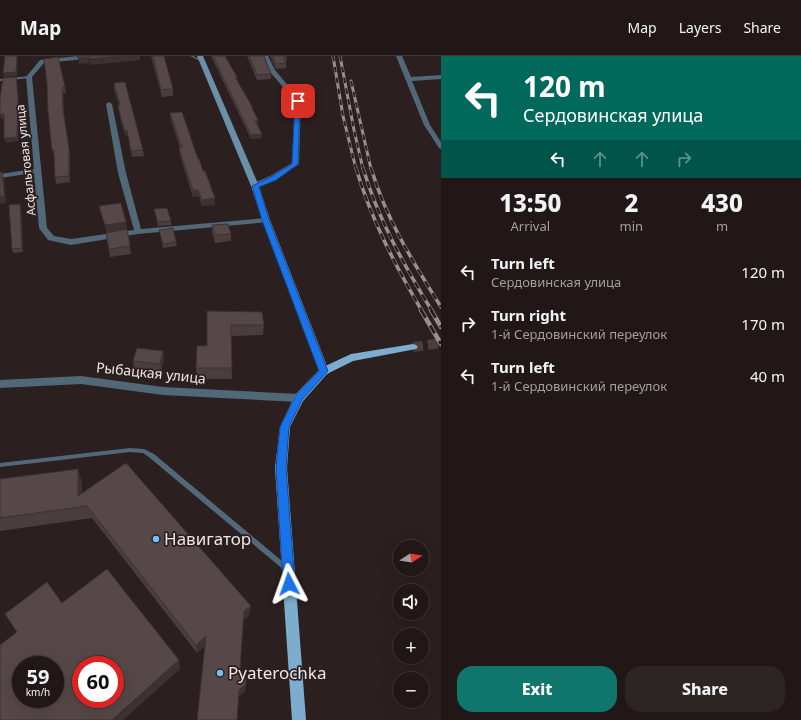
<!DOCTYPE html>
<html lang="en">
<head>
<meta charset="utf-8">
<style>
  body { margin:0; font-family:"Noto Sans",sans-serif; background:#2d2424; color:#f1f3f6; height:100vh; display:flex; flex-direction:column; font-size:15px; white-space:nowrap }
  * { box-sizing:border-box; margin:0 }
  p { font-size:13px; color:#a29fa1 }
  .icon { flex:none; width:22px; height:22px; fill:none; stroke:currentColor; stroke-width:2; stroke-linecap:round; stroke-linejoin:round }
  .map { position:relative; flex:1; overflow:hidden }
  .side { display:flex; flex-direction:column; background:#211717; width:360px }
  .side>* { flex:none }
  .hud { background:#00695c; color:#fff; overflow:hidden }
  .needle { width:26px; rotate:78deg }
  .tools { position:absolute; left:393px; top:484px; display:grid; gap:8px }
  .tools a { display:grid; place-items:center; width:36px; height:36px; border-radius:50%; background:#211717; box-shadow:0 4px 16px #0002,0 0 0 1px #3e3636; font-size:20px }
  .speed { position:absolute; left:12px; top:600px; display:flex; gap:8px; font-size:20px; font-weight:700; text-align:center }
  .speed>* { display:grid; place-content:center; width:52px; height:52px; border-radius:50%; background:#211717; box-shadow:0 4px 16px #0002,0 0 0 1px #3e3636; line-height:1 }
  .speed small { font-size:10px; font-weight:400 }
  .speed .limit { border:6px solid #d22; background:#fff; color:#111 }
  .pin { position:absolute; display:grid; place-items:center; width:34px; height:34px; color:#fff; margin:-17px; border-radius:8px; box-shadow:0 2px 6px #0006 }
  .me { position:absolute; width:44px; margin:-22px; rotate:356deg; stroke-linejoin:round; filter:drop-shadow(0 0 3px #0008) }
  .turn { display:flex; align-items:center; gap:14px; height:84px; padding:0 16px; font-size:18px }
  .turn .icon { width:52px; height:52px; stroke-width:2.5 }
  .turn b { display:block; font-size:28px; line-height:34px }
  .lanes { display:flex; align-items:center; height:38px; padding:0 16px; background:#0003; justify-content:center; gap:20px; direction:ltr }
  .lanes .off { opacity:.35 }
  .eta { display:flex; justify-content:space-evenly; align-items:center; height:68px; text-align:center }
  .eta b { font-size:24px; font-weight:800; line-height:28px }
  .action { display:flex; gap:8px; margin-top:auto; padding:8px 16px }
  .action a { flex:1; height:46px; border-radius:16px; background:#0f766e; color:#fff; font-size:16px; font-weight:800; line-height:46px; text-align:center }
  .action a+a { background:#2d2424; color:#f1f3f6 }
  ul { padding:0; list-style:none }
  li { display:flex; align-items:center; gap:12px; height:52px; padding:0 16px }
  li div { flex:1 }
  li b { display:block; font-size:15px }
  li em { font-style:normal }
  header { display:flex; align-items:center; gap:24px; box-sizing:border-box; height:56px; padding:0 20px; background:#211717; border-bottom:1px solid #3e3636 }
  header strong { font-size:19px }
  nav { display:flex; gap:22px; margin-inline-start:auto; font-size:14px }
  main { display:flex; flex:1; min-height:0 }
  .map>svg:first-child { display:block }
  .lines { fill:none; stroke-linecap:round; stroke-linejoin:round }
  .primary-tunnel { stroke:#493d3d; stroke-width:10; stroke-dasharray:10 5; stroke-linecap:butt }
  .lane { fill:#506878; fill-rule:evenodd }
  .street { fill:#506878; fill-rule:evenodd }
  .secondary { fill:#698fa9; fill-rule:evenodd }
  .primary { fill:#7cadce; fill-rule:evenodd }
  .rail-far2-casing { stroke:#9a8f8f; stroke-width:3 }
  .rail-far1-casing { stroke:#9a8f8f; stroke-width:3.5 }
  .rail-casing { stroke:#9a8f8f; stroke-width:4.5 }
  .rail-far2 { stroke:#2c1f1f; stroke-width:2; stroke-dasharray:5.5; stroke-linecap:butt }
  .rail-far1 { stroke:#2c1f1f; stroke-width:2.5; stroke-dasharray:7; stroke-linecap:butt }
  .rail { stroke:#2c1f1f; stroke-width:3; stroke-dasharray:9; stroke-linecap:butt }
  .wall { fill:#4a3d3e }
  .shaded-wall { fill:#3c3232 }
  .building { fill:#564748; stroke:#3c3232; fill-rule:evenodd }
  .route { fill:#1a73e8; stroke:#114b97 }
  .poi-dot { fill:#71c1f5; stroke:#2c1f1f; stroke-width:1.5 }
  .labels { text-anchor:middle; stroke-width:3.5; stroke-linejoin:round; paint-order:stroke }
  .far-street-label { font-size:12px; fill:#efe5e5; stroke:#2c1f1f }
  .street-label { font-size:14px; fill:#efe5e5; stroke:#2c1f1f }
  .near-poi-label { font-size:17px; fill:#efe5e5; stroke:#2c1f1f; text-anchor:start }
</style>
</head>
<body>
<header>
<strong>Map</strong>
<nav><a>Map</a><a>Layers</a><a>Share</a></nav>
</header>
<main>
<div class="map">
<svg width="441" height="664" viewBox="0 0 441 664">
  <rect width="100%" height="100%" fill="#2c1f1f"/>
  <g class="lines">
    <!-- primary-tunnel -->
    <path class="primary-tunnel" d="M 413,291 L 441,287"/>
    <!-- lane -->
    <path class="lane" d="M 190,0 L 193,0 L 202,4 L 200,5 Z
      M 29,20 L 30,21 L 30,22 L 0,25 L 0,23 Z
      M 130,392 L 144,393 L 154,398 L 288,510 L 289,512 L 288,514 L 286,515 L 284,514 L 150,402 L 143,397 L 130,396 L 0,411 L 0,407 Z"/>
    <!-- street -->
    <path class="street" d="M 78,0 L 99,0 L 96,2 L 44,7 L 32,21 L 47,172 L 54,180 L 71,183 L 134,174 L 118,117 L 106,48 L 109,46 L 112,48 L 126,117 L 141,173 L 266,162 L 269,162 L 269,166 L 138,178 L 71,189 L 48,184 L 39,172 L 34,117 L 0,122 L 0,118 L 34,113 L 26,21 L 40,4 Z
      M 262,0 L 268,0 L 275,14 L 301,45 L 299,108 L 276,124 L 255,132 L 252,132 L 252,128 L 270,120 L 292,107 L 295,45 L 270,16 Z
      M 396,0 L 402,0 L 411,21 L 441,19 L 441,23 L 412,25 L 430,69 L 441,86 L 441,93 L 439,92 L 424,69 Z
      M 81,320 L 163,331 L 299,338 L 303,339 L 304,342 L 303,345 L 299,346 L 163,339 L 81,328 L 0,332 L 0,324 Z"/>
    <!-- secondary -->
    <path class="secondary" d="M 197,0 L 203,0 L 259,130 L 270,164 L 329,315 L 327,318 L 321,318 L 319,315 L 262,164 L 251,130 Z"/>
    <!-- primary -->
    <path class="primary" d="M 413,288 L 416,289 L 418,291 L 416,293 L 353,305 L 327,318 L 303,345 L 290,371 L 287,412 L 306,664 L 292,664 L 275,412 L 280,371 L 295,339 L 321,312 L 351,298 Z"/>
    <!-- rail-far2 casing -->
    <g class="rail-far2-casing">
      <path id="rail-far2" d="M 333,0 L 343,60 L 356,113
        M 340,0 L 354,74 L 363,113
        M 351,25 L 371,113"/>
    </g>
    <!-- rail-far1 casing -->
    <g class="rail-far1-casing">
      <path id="rail-far1" d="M 356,112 C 371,163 395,209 422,255
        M 363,112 C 378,163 404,209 432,255
        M 371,112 C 386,163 413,206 441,251"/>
    </g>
    <!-- rail casing -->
    <g class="rail-casing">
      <path id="rail" d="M 421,254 L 441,288
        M 431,254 L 441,271"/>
    </g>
    <!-- rail-far2 -->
    <use href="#rail-far2" class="rail-far2"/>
    <!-- rail-far1 -->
    <use href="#rail-far1" class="rail-far1"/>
    <!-- rail -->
    <use href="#rail" class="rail"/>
  </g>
  <!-- wall -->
  <path class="wall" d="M 151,0 L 164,0 L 173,33 L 173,40 L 162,41 Z
    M 211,0 L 225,0 L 237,21 L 237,24 L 258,64 L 258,69 L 262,78 L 262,82 L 251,83 Z
    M 247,0 L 264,0 L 271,18 L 271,23 L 257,24 Z
    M 270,0 L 286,0 L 287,2 L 286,6 L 286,12 L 276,13 Z
    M 58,1 L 66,37 L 63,37 L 64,60 L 70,99 L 70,126 L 56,128 L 55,121 L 55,100 L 54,101 Z
    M 114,27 L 143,94 L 144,100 L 132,101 L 128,80 L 126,80 L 122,69 L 118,49 L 119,49 L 114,33 Z
    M 170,57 L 198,103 L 215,142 L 215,149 L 202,150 L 199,140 L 193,141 L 180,99 L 179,92 L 180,92 L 171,64 Z
    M 99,150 L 127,173 L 131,198 L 110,201 L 106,177 L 127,174 L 107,176 L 101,158 Z
    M 21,151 L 23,196 L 13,197 L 12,193 Z
    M 154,153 L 171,165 L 171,169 L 158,170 Z
    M 212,169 L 231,178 L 231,185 L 215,187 L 212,177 Z
    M 159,174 L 176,186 L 177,190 L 163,192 Z
    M 207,255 L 264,269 L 263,279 L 231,280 L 232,323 L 197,323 L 196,312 L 207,290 Z
    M 164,302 L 161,315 L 134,312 L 133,305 Z
    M 0,423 L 82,426 L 82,437 L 251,550 L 249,559 L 243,565 L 240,613 L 246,628 L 245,636 L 204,590 L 197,597 L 92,462 L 0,475 Z"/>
  <!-- shaded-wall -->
  <path class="shaded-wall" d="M 17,0 L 18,0 L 17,20 L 4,21 L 3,17 Z
    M 120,0 L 140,0 L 140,4 L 91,9 L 90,3 Z
    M 89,1 L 90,7 L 79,8 L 78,2 Z
    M 16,21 L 17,25 L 19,48 L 18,85 L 6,87 L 4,82 Z
    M 62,31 L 63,37 L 64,60 L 70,99 L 70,126 L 69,120 Z
    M 4,58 L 5,62 L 1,63 L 0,59 Z
    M 258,64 L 258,69 L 255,69 L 255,65 Z
    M 127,74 L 128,80 L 126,80 L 125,75 Z
    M 262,78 L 262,82 L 251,83 L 251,79 Z
    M 52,94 L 54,94 L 56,100 L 54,101 Z
    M 2,116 L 4,123 L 6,147 L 0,148 L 0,140 Z
    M 193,134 L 198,134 L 199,140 L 193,141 Z
    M 215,142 L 215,149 L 202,150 L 202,144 Z
    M 20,148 L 21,151 L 23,196 L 22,192 Z
    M 126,166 L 127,173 L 107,176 L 105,169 Z
    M 163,295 L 164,302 L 161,315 L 160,308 Z
    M 78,413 L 82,426 L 82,452 L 78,440 Z
    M 251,550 L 249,559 L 243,565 L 244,555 Z
    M 206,580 L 206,589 L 197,597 L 196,589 Z
    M 179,604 L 180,613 L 123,664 L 112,664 Z
    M 246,628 L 245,636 L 238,641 L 239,634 Z"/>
  <!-- building -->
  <path class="building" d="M 5,0 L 17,0 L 16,16 L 3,17 Z
    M 77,0 L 120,0 L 90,3 L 89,1 L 78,2 Z
    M 153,0 L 164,0 L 173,33 L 161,34 Z
    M 213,0 L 225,0 L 237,21 L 235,21 L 253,52 L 252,52 L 258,64 L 255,65 L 262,78 L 251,79 Z
    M 249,0 L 264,0 L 271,18 L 257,19 Z
    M 272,0 L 286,0 L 287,2 L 283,2 L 286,7 L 276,8 Z
    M 58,1 L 65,31 L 62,31 L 63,54 L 69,92 L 69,120 L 55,121 L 54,94 L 52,94 L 48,55 L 47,27 L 44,3 Z
    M 16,21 L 18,43 L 17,81 L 4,82 L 4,58 L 0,59 L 0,42 L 3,22 Z
    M 125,26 L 143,94 L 131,95 L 127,74 L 125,75 L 121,63 L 118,49 L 120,49 L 114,27 Z
    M 182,56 L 198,103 L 199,103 L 203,115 L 205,115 L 215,142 L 202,144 L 198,134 L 193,134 L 179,92 L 182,92 L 170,57 Z
    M 0,116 L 2,116 L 4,140 L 0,140 Z
    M 121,147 L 126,166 L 105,169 L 99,150 Z
    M 20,148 L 22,192 L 12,193 L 9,149 Z
    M 167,152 L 171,165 L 158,166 L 154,153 Z
    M 228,168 L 231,178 L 215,179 L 212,169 Z
    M 173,172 L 176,186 L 163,188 L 159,174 Z
    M 127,173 L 130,190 L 109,193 L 106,177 Z
    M 207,255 L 262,256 L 264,269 L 231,269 L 232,312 L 196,312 L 197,290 L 207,290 Z
    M 137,292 L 163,295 L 160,308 L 133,305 Z
    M 126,407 L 251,550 L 244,555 L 240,613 L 246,619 L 246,628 L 239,634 L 237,664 L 197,664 L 206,580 L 196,589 L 87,450 L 0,462 L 0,423 L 78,413 L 78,440 Z
    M 107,513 L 179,604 L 112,664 L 0,664 L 0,589 L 17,576 L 5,558 L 47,526 L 62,547 ZM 21,609 L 55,609 L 55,643 L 21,643 ZM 81,609 L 115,609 L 115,643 L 81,643 Z"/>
  <!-- route -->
  <path class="route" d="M 298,43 L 300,45 L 298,108 L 276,124 L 259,131 L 269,164 L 328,315 L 302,344 L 289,371 L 286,412 L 295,528 L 293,532 L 289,534 L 285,532 L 283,528 L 276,412 L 280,371 L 296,339 L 319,315 L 262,164 L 252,130 L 271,121 L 292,108 L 295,45 Z"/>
  <!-- markers -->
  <g class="poi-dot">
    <circle cx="156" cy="483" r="4"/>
    <circle cx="220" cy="617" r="4"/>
  </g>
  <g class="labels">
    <!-- far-street labels -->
    <g class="far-street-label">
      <text transform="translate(26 104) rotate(-96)" y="4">Асфальтовая улица</text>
    </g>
    <!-- street labels -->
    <g class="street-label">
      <text transform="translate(151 317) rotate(6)" y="5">Рыбацкая улица</text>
    </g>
    <!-- near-poi labels -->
    <g class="near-poi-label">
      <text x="164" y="489">Навигатор</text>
      <text x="228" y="623">Pyaterochka</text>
    </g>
  </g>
</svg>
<div class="tools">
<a><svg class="needle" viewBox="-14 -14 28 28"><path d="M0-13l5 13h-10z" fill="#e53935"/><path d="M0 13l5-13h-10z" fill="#a29fa1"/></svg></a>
<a><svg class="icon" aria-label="sound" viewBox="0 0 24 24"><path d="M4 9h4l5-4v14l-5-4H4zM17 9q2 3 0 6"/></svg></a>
<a>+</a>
<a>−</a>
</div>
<div class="speed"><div>59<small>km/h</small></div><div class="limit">60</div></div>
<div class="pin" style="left:298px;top:45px;background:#d93025"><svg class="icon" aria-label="arrive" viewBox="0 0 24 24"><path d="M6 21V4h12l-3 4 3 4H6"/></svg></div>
<svg class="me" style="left:289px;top:528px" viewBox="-20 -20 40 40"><path d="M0-17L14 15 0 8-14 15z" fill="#1a73e8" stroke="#fff" stroke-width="4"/></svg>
</div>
<section class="side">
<div class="hud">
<div class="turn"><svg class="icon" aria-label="left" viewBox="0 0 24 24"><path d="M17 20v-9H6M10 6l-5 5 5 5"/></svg><div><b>120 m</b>Сердовинская улица</div></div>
<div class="lanes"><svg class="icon" aria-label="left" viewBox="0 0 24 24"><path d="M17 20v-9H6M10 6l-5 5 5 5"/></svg><svg class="icon off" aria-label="ahead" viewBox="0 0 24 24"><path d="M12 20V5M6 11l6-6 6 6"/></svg><svg class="icon off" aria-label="ahead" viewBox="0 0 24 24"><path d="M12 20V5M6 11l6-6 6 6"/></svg><svg class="icon off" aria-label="right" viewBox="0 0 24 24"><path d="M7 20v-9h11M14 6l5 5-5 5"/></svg></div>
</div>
<div class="eta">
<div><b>13:50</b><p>Arrival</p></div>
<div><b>2</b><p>min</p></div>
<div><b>430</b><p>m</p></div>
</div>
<ul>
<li><svg class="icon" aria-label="left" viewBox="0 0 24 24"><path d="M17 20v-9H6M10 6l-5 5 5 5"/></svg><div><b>Turn left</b><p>Сердовинская улица</p></div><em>120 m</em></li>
<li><svg class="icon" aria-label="right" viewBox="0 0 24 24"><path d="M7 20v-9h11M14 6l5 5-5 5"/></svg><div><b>Turn right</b><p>1-й Сердовинский переулок</p></div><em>170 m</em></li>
<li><svg class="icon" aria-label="left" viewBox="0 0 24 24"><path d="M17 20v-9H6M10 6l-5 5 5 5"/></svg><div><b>Turn left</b><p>1-й Сердовинский переулок</p></div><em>40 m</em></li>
</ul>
<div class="action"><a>Exit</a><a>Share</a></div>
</section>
</main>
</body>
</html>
